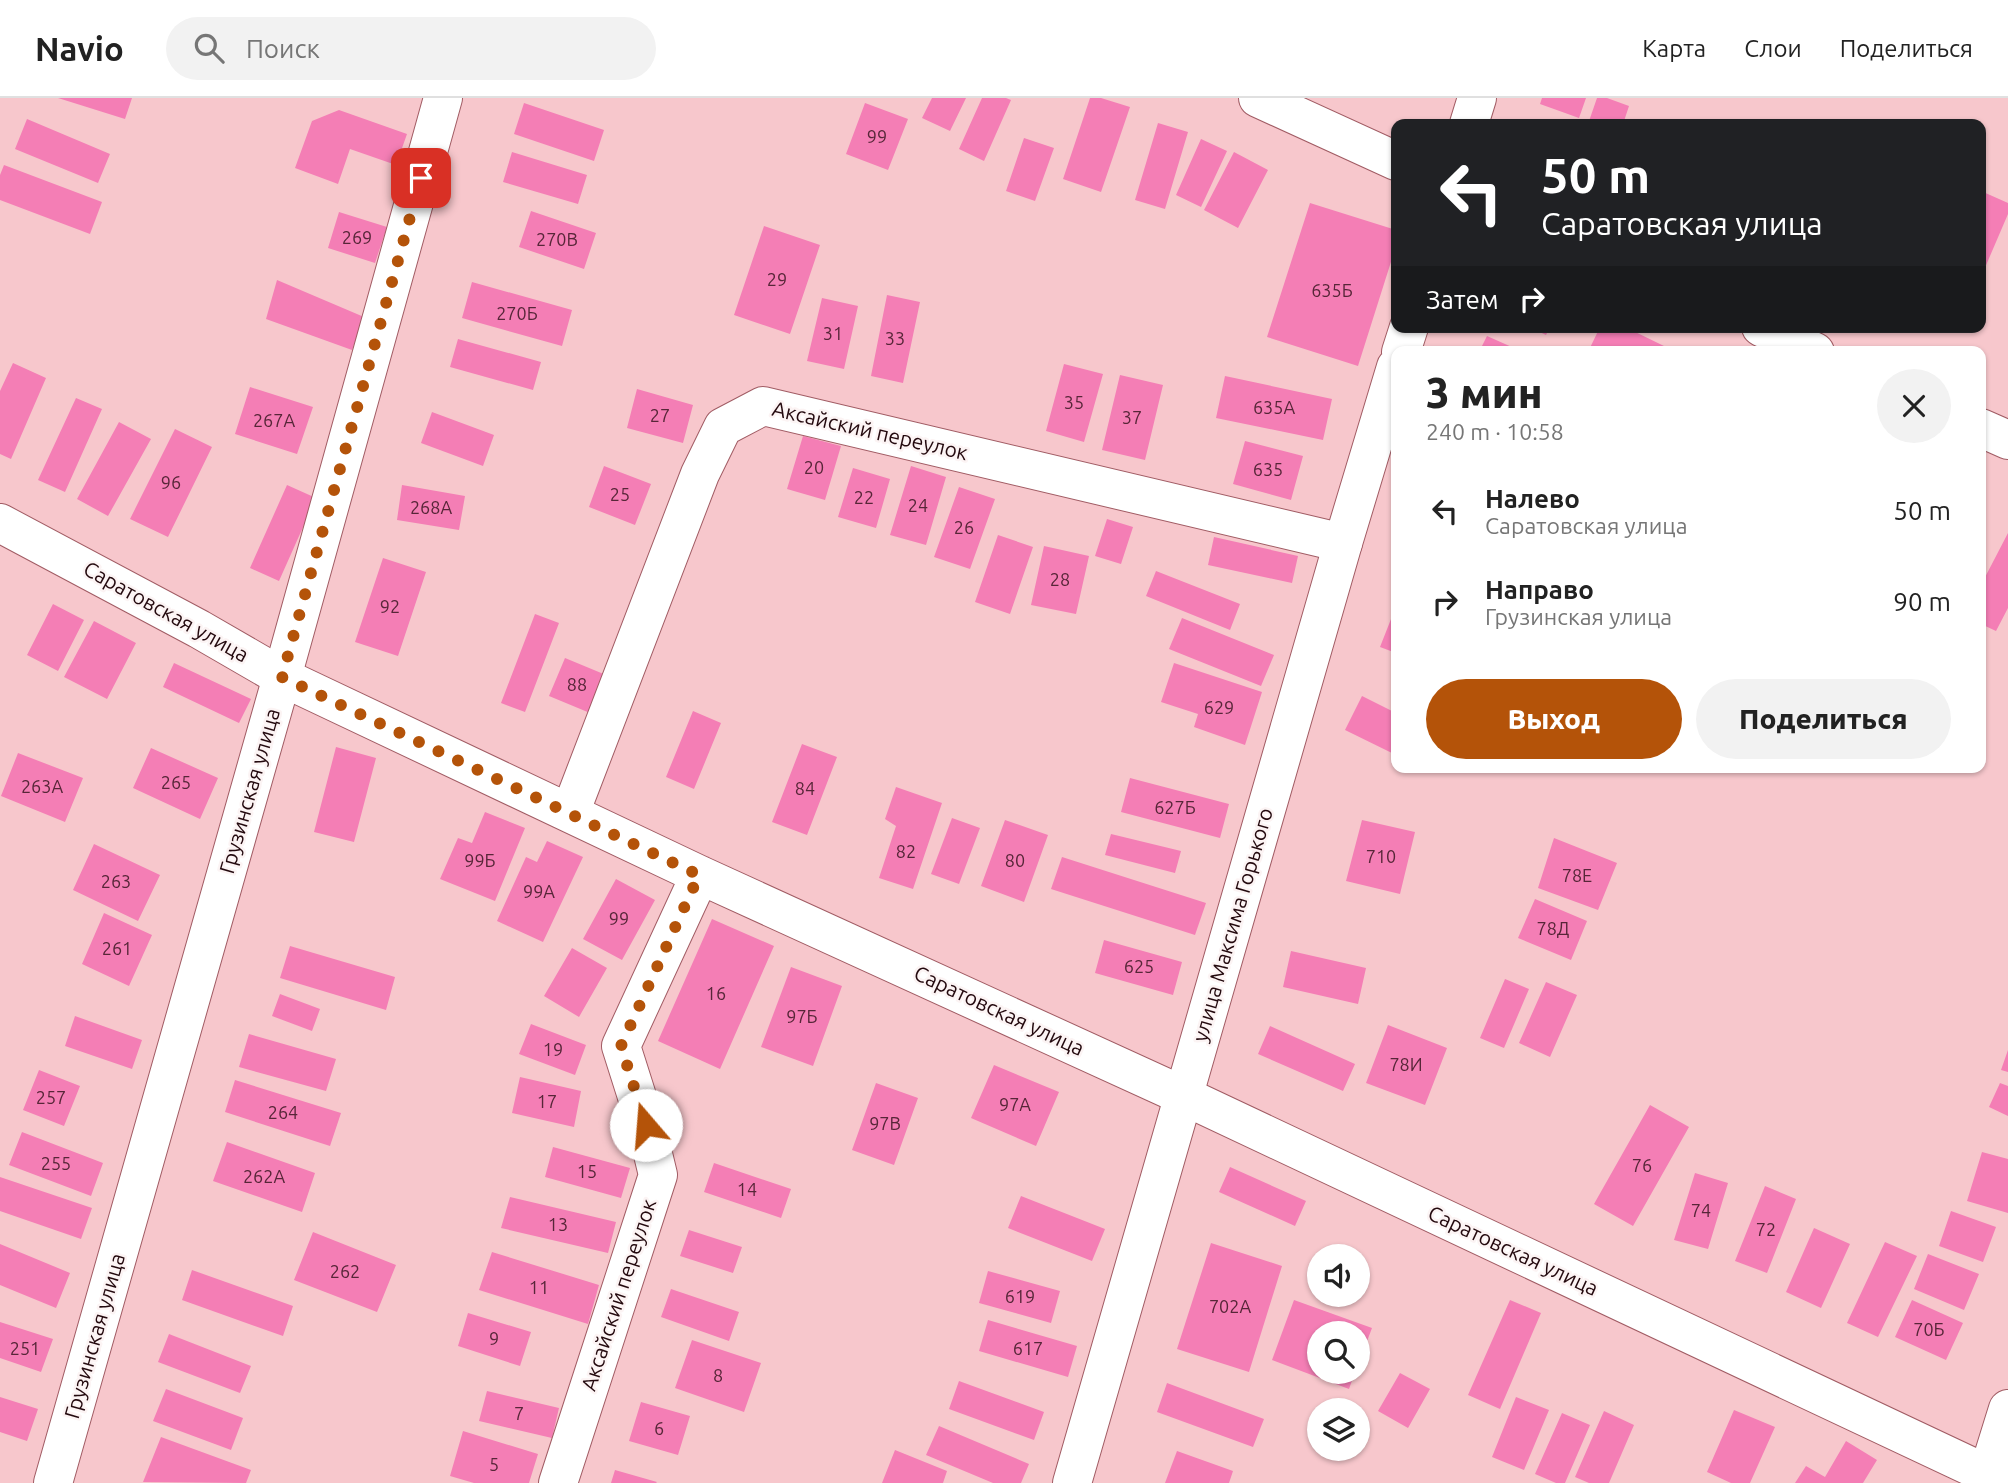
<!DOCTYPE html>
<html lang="ru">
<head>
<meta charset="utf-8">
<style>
  body { margin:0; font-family:Ubuntu,sans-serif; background:#f2f2f2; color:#222; height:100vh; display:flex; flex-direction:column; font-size:26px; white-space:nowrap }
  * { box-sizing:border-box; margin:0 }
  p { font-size:23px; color:#767676 }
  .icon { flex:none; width:38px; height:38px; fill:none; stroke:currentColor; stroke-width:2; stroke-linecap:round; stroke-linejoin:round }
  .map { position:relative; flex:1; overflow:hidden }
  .drawer { position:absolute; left:1391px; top:248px; width:595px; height:427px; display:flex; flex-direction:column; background:#fff; border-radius:14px; box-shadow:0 2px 5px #0004 }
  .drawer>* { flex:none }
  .guide { position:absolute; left:1391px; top:21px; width:595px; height:214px; border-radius:14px; box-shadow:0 2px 5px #0004; background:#202124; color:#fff; overflow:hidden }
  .buttons { position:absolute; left:1307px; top:1146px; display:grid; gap:14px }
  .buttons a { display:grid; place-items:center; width:63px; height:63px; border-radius:50%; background:#fff; box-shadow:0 2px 5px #0004; font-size:35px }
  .pin { position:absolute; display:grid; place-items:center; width:60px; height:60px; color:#fff; margin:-30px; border-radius:14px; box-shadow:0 4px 10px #0006 }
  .me { position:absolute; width:77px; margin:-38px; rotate:342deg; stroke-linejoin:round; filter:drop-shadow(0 0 5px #0008) }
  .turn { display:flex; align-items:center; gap:24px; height:147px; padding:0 35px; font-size:32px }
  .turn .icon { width:91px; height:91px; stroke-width:2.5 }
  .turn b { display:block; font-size:49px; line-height:60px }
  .then { display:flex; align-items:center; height:66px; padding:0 35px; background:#0003; gap:14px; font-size:26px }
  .round { display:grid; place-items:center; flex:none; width:74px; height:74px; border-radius:37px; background:#f2f2f2 }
  .summary { display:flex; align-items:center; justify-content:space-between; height:119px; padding:0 35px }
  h1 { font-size:42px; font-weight:800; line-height:52px }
  .button { display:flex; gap:14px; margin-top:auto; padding:14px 35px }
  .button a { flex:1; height:80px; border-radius:42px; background:#b45309; color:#fff; font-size:28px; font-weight:800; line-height:80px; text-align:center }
  .button a+a { background:#f2f2f2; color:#222 }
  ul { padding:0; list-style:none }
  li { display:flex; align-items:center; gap:21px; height:91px; padding:0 35px }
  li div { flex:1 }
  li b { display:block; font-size:26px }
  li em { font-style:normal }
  header { display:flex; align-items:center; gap:42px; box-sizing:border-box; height:98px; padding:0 35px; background:#fff; border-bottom:2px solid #e0e0e0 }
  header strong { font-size:33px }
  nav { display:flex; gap:38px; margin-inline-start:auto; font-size:24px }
  .search { width:490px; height:63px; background:#f2f2f2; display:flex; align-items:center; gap:18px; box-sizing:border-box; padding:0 24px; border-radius:38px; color:#767676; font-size:26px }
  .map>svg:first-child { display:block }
  .building { fill:#f47eb5 }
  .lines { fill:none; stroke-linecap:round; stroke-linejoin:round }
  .minor-casing { stroke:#a15c64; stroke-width:40 }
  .major-casing { stroke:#a15c64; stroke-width:40 }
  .minor { stroke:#fff; stroke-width:38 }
  .major { stroke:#fff; stroke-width:38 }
  .route { stroke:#b45309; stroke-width:12; stroke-dasharray:0 21.6 }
  .labels { text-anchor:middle; stroke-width:5; stroke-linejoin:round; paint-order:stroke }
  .number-label { font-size:18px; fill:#572638 }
  .street-label { font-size:21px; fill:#23090e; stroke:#fcf4f4 }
</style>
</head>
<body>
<header>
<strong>Navio</strong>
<div class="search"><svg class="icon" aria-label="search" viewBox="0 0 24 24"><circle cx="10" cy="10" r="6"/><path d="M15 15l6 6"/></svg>Поиск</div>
<nav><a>Карта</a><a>Слои</a><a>Поделиться</a></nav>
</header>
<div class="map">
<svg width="2008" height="1385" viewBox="0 0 2008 1385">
  <rect width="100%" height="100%" fill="#f7c7cc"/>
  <!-- building -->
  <path class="building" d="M 58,0 L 132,0 L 125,21 Z
    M 932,0 L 966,0 L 950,33 L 922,20 Z
    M 982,0 L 1006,0 L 1011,2 L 984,63 L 959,51 Z
    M 1090,0 L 1101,0 L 1130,9 L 1101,94 L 1063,81 Z
    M 1542,0 L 1586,0 L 1579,20 L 1540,6 Z
    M 1597,0 L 1607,0 L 1629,8 L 1623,26 L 1588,26 Z
    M 524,5 L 604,32 L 594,63 L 514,36 Z
    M 865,5 L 908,21 L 888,72 L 846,56 Z
    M 339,12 L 407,36 L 396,67 L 350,51 L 338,86 L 295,70 L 312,23 Z
    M 27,21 L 110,56 L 98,85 L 15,51 Z
    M 1158,25 L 1188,34 L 1165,111 L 1135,102 Z
    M 1024,40 L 1054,50 L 1035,103 L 1006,93 Z
    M 1201,41 L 1227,53 L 1201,109 L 1176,97 Z
    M 512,54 L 587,77 L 578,106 L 503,84 Z
    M 1234,54 L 1268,72 L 1238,130 L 1204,112 Z
    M 4,67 L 102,104 L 90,136 L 0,102 L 0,77 Z
    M 1981,93 L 2008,105 L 2008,116 L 1981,179 Z
    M 1310,105 L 1396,132 L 1396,148 L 1358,268 L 1267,239 Z
    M 531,113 L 596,135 L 584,171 L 519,149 Z
    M 339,114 L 387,129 L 375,165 L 328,150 Z
    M 764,128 L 820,147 L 790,236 L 734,217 Z
    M 277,182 L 364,219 L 352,252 L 266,221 Z
    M 472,184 L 572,212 L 562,248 L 462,220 Z
    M 887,197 L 920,204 L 903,285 L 871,278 Z
    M 822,200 L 858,208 L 844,271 L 807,263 Z
    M 1529,229 L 1550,229 L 1546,237 Z
    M 1600,229 L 1625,229 L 1664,248 L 1661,254 L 1588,254 Z
    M 1487,238 L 1523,254 L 1479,254 Z
    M 458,241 L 541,264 L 533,292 L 450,269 Z
    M 13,265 L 46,280 L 11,361 L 0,356 L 0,293 Z
    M 1064,266 L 1103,276 L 1084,344 L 1046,333 Z
    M 1120,277 L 1163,287 L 1145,362 L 1102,352 Z
    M 1225,278 L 1332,301 L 1323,342 L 1216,320 Z
    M 250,289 L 313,309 L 297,356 L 235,336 Z
    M 637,291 L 693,307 L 683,345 L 627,330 Z
    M 76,300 L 102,311 L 65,394 L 38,382 Z
    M 432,314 L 494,337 L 483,368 L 421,345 Z
    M 119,324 L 151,341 L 108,418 L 77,401 Z
    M 175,331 L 212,349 L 168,439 L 130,421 Z
    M 803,338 L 841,348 L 825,402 L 787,391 Z
    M 1245,343 L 1303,358 L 1291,402 L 1233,386 Z
    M 604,368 L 651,386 L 635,427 L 589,409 Z
    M 911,368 L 946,379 L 926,447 L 890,437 Z
    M 853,370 L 890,381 L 876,430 L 838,419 Z
    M 287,387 L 316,400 L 279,483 L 250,470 Z
    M 402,387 L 465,398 L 459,432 L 397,422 Z
    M 959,389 L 995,401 L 970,471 L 934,459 Z
    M 1107,421 L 1133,429 L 1121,466 L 1095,458 Z
    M 2008,435 L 2008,510 L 1996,533 L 1981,526 L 1981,487 Z
    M 998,437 L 1033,449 L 1010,516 L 975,504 Z
    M 1214,439 L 1298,458 L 1292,485 L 1208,467 Z
    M 1044,448 L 1089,458 L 1076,516 L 1031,507 Z
    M 383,460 L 426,474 L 398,558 L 355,544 Z
    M 1156,473 L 1240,506 L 1230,532 L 1146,498 Z
    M 53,506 L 84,522 L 58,573 L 27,557 Z
    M 535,516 L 559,525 L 525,614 L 501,605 Z
    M 1393,516 L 1396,518 L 1396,555 L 1380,549 Z
    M 1182,520 L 1274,557 L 1261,588 L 1169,551 Z
    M 94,523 L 136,545 L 107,601 L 64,579 Z
    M 565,560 L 606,577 L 590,615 L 549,598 Z
    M 174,565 L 251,601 L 239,625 L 163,589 Z
    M 1174,565 L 1262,594 L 1245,647 L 1194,629 L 1198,616 L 1161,604 Z
    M 1362,598 L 1396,615 L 1396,657 L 1345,632 Z
    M 693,613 L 721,625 L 694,691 L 666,679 Z
    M 802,646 L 837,659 L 807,737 L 772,724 Z
    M 336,649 L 376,660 L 354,744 L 314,734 Z
    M 151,650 L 218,680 L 200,721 L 133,690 Z
    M 18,655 L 83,680 L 65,724 L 1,698 Z
    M 1130,680 L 1229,706 L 1220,740 L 1121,714 Z
    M 896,689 L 942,705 L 913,791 L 879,780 L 896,728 L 885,721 Z
    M 485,714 L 525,730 L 495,803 L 440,781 L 458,740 L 472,745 Z
    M 952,720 L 980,730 L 959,786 L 931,776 Z
    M 1005,722 L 1048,737 L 1024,804 L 981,788 Z
    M 1362,722 L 1415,734 L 1400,796 L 1346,783 Z
    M 1111,736 L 1181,753 L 1175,775 L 1105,757 Z
    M 1554,740 L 1617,765 L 1598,812 L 1538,790 Z
    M 547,743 L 583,759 L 543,844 L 497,823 L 526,759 L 537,764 Z
    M 94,746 L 160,777 L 138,823 L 73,792 Z
    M 1062,759 L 1206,805 L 1195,837 L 1051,791 Z
    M 616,781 L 655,802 L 622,862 L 583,841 Z
    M 1535,801 L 1587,823 L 1571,862 L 1518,840 Z
    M 104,815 L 152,837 L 129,888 L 82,866 Z
    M 712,821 L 774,848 L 720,971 L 658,943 Z
    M 1104,842 L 1182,864 L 1173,897 L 1095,875 Z
    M 290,848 L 395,879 L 386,912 L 280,880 Z
    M 572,850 L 607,870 L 579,919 L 544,898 Z
    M 1291,853 L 1366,870 L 1358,906 L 1283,889 Z
    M 791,869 L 842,888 L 813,968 L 761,949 Z
    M 1505,881 L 1529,891 L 1504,950 L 1480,940 Z
    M 1546,884 L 1577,897 L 1550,959 L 1519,945 Z
    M 280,896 L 320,911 L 312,933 L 272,918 Z
    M 75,918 L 142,942 L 132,971 L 65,948 Z
    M 531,926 L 586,947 L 575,977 L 519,956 Z
    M 1388,927 L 1447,950 L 1425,1007 L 1366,985 Z
    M 1270,928 L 1355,966 L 1343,993 L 1258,956 Z
    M 249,936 L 336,961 L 326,993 L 239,969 Z
    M 2008,952 L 2008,974 L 2001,972 Z
    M 994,967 L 1059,994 L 1036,1048 L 971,1020 Z
    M 39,972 L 80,988 L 64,1028 L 23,1012 Z
    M 520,979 L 581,993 L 574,1029 L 512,1015 Z
    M 235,982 L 341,1015 L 330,1048 L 225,1014 Z
    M 876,985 L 918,1000 L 894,1067 L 852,1052 Z
    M 2000,985 L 2008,988 L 2008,1018 L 1989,1009 Z
    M 1650,1007 L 1689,1029 L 1633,1128 L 1594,1106 Z
    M 22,1034 L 103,1065 L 91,1098 L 9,1067 Z
    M 227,1044 L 315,1075 L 302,1114 L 213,1083 Z
    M 553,1049 L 630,1070 L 621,1100 L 545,1079 Z
    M 1982,1054 L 2008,1061 L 2008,1115 L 1967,1103 Z
    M 714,1065 L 791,1091 L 781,1120 L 704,1094 Z
    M 1230,1069 L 1306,1103 L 1295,1128 L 1219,1094 Z
    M 1695,1075 L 1728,1085 L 1708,1151 L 1674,1142 Z
    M 0,1079 L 92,1110 L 81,1141 L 0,1113 Z
    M 1765,1088 L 1796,1101 L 1767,1175 L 1735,1163 Z
    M 1021,1098 L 1105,1131 L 1092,1163 L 1008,1130 Z
    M 510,1099 L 616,1124 L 608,1155 L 501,1130 Z
    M 1951,1113 L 1996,1129 L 1983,1164 L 1939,1148 Z
    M 1814,1130 L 1850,1146 L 1821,1210 L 1786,1194 Z
    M 689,1132 L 742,1149 L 733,1175 L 680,1158 Z
    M 313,1134 L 396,1167 L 377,1214 L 294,1182 Z
    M 1885,1144 L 1917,1158 L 1878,1239 L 1847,1225 Z
    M 1211,1145 L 1282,1168 L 1249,1274 L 1177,1251 Z
    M 0,1146 L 70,1175 L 56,1210 L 0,1187 Z
    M 492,1154 L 599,1187 L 588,1226 L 479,1192 Z
    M 1928,1156 L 1979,1176 L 1964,1212 L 1914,1191 Z
    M 192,1172 L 293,1208 L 283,1238 L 182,1202 Z
    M 988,1173 L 1060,1193 L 1051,1225 L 979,1205 Z
    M 671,1191 L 739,1214 L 729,1243 L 661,1219 Z
    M 1294,1202 L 1372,1230 L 1358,1267 L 1358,1236 L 1320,1236 L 1320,1274 L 1355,1274 L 1349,1291 L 1272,1262 Z
    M 1510,1202 L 1541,1215 L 1500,1311 L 1468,1297 Z
    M 1912,1202 L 1963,1225 L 1946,1262 L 1895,1239 Z
    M 468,1215 L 531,1234 L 520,1268 L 458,1248 Z
    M 988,1222 L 1077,1248 L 1068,1279 L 979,1253 Z
    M 0,1224 L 53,1241 L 41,1274 L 0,1260 Z
    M 169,1236 L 251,1268 L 240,1295 L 158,1264 Z
    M 692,1242 L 761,1265 L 744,1314 L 675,1290 Z
    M 1400,1275 L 1430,1291 L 1408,1330 L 1378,1313 Z
    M 959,1283 L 1044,1314 L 1034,1342 L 949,1311 Z
    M 1167,1285 L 1264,1321 L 1253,1349 L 1157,1314 Z
    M 166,1291 L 243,1320 L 231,1352 L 153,1323 Z
    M 487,1293 L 559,1310 L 552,1340 L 479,1323 Z
    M 0,1299 L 38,1311 L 27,1343 L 0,1334 Z
    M 1516,1299 L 1549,1312 L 1524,1372 L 1492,1359 Z
    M 641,1304 L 690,1318 L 678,1357 L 629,1343 Z
    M 1734,1312 L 1775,1329 L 1750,1385 L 1731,1385 L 1707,1374 Z
    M 1604,1313 L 1634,1327 L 1609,1385 L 1589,1385 L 1575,1379 Z
    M 1562,1315 L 1590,1327 L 1565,1385 L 1556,1385 L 1535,1376 Z
    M 939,1328 L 1029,1366 L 1021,1385 L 993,1385 L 926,1357 Z
    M 463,1333 L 538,1356 L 529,1385 L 474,1385 L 450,1378 Z
    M 161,1339 L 251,1372 L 246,1385 L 143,1384 Z
    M 1846,1343 L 1877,1362 L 1863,1385 L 1795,1385 L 1806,1368 L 1825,1379 Z
    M 895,1352 L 947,1373 L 943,1385 L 882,1385 Z
    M 1177,1353 L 1233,1373 L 1229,1385 L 1165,1385 Z
    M 615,1372 L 657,1384 L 656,1385 L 611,1385 Z"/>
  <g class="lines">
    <!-- minor casing -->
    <g class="minor-casing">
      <path id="minor" d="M 1258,0 L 1396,63
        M 1761,229 L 1815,254
        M 1981,330 L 2008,342
        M 0,425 L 199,531 L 282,579 L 700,777 L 1184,998 L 2006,1385
        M 570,715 L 700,376 L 723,329 L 763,308 L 1343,445
        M 558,1385 L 658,1077 L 646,1027 L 621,948 L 700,777
        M 1985,1385 L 2008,1311"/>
    </g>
    <!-- major casing -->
    <g class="major-casing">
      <path id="major" d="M 1469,26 L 1477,0
        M 1401,254 L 1409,229
        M 53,1385 L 282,579 L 443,0
        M 1072,1385 L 1343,445 L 1396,269"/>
    </g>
    <!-- minor -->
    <use href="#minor" class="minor"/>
    <!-- major -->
    <use href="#major" class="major"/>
  </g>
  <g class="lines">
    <!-- route -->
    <path class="route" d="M 421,80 L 282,579 L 699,777 L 621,948 L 646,1027"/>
  </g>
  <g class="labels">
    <!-- number labels -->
    <g class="number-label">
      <text x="877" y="45">99</text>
      <text x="357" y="146">269</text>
      <text x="557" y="148">270В</text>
      <text x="777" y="188">29</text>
      <text x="1332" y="199">635Б</text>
      <text x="517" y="222">270Б</text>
      <text x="833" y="242">31</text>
      <text x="895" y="247">33</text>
      <text x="1074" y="311">35</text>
      <text x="1274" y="316">635А</text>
      <text x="660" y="324">27</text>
      <text x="1132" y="326">37</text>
      <text x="274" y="329">267А</text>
      <text x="814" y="376">20</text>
      <text x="1268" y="378">635</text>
      <text x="171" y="391">96</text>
      <text x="620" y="403">25</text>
      <text x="864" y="406">22</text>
      <text x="918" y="414">24</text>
      <text x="431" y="416">268А</text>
      <text x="964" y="436">26</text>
      <text x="1060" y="488">28</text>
      <text x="390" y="515">92</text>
      <text x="577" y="593">88</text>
      <text x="1219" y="616">629</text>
      <text x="176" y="691">265</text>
      <text x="42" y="695">263А</text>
      <text x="805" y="697">84</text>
      <text x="1175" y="716">627Б</text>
      <text x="906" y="760">82</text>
      <text x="1381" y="765">710</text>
      <text x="480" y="769">99Б</text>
      <text x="1015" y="769">80</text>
      <text x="1577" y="784">78Е</text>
      <text x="116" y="790">263</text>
      <text x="539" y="800">99А</text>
      <text x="619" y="827">99</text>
      <text x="1553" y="837">78Д</text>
      <text x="117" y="857">261</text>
      <text x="1139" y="875">625</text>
      <text x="716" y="902">16</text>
      <text x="802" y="925">97Б</text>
      <text x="553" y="958">19</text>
      <text x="1406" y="973">78И</text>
      <text x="51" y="1006">257</text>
      <text x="547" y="1010">17</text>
      <text x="1015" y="1013">97А</text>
      <text x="283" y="1021">264</text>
      <text x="885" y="1032">97В</text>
      <text x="56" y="1072">255</text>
      <text x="1642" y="1074">76</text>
      <text x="587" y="1080">15</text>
      <text x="264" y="1085">262А</text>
      <text x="747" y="1098">14</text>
      <text x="1701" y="1119">74</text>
      <text x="558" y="1133">13</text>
      <text x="1766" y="1138">72</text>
      <text x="345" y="1180">262</text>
      <text x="539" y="1196">11</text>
      <text x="1020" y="1205">619</text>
      <text x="1230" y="1215">702А</text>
      <text x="1929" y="1238">70Б</text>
      <text x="494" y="1247">9</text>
      <text x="25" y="1257">251</text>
      <text x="1028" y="1257">617</text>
      <text x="718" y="1284">8</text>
      <text x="519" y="1322">7</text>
      <text x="659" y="1337">6</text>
      <text x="494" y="1373">5</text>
    </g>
    <!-- street labels -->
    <g class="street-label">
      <text transform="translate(870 333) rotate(13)" y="7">Аксайский переулок</text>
      <text transform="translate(166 514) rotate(29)" y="7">Саратовская улица</text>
      <text transform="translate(250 693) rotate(-74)" y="7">Грузинская улица</text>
      <text transform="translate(1233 827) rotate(-74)" y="7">улица Максима Горького</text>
      <text transform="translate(999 913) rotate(25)" y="7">Саратовская улица</text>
      <text transform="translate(1513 1153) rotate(25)" y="7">Саратовская улица</text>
      <text transform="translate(619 1197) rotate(-72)" y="7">Аксайский переулок</text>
      <text transform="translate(95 1238) rotate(-74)" y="7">Грузинская улица</text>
    </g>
  </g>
</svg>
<div class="buttons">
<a><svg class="icon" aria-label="sound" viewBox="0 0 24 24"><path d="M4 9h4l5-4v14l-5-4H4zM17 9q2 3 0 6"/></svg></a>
<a><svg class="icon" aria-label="search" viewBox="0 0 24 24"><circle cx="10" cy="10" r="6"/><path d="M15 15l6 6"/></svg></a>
<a><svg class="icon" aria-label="layers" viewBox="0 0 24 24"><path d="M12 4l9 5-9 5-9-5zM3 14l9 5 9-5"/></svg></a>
</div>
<div class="pin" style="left:421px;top:80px;background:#d93025"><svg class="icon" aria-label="arrive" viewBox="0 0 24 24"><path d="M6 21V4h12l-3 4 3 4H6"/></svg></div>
<svg class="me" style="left:646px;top:1027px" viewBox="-20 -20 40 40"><circle r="19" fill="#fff"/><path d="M0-13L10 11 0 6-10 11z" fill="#b45309"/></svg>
<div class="guide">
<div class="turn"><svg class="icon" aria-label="left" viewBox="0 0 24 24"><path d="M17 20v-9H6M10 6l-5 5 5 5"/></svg><div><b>50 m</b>Саратовская улица</div></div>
<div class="then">Затем<svg class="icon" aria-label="right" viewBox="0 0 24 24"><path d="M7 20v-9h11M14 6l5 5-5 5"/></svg></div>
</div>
<section class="drawer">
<div class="summary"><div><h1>3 мин</h1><p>240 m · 10:58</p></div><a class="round"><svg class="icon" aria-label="close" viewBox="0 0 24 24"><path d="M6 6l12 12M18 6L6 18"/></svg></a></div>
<ul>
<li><svg class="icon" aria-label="left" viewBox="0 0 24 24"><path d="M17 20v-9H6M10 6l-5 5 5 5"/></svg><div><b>Налево</b><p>Саратовская улица</p></div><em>50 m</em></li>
<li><svg class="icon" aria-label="right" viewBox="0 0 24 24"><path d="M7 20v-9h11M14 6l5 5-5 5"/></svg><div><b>Направо</b><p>Грузинская улица</p></div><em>90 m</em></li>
</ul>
<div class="button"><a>Выход</a><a>Поделиться</a></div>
</section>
</div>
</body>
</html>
